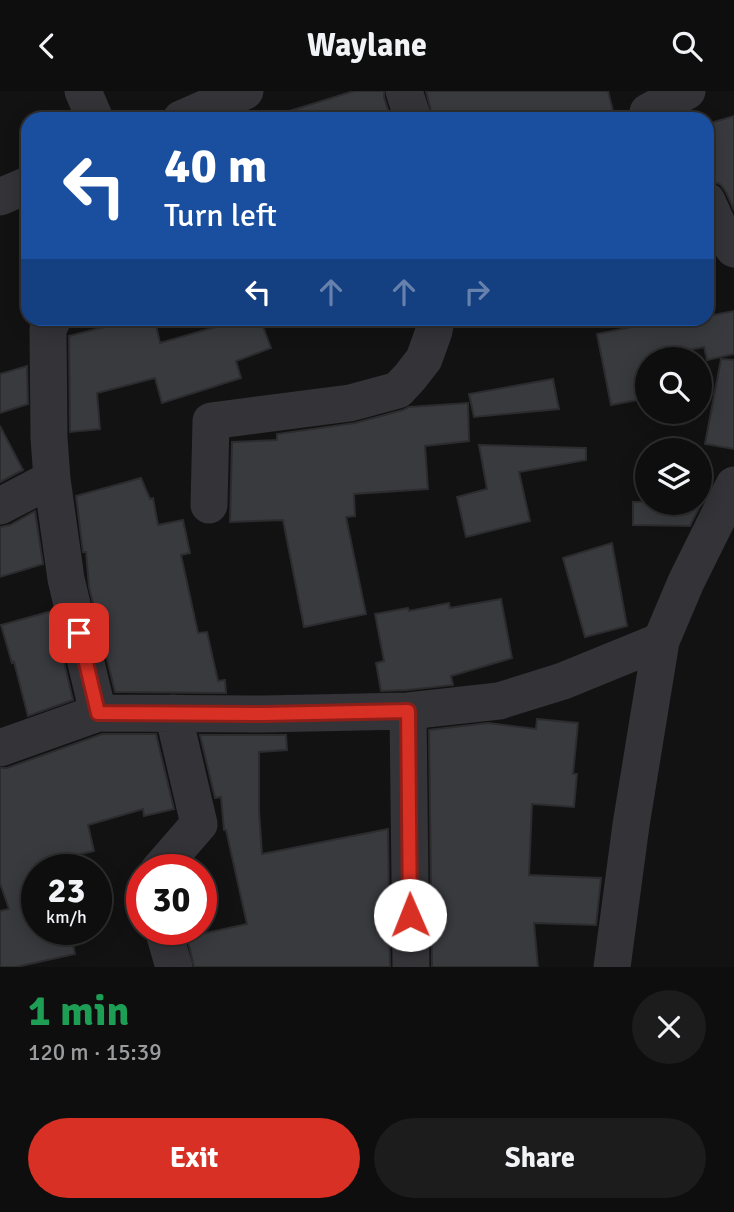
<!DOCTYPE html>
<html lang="en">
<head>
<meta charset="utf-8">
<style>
  body { margin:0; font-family:Signika,sans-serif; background:#1c1c1c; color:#f1f3f6; height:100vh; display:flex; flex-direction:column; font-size:26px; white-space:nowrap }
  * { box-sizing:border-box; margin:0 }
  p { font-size:23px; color:#9b9c9e }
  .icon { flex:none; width:38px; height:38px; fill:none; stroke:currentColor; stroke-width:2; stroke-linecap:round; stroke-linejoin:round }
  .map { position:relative; height:876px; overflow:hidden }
  .drawer { display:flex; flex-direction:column; background:#0e0e0e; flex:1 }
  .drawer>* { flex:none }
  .hud { position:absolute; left:21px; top:21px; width:693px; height:214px; border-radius:21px; box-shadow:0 4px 18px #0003,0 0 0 2px #2e2e2e; background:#1a4fa0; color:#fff; overflow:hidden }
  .controls { position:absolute; left:635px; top:256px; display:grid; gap:14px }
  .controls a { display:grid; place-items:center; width:77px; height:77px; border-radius:50%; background:#0e0e0e; box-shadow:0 4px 18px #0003,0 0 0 2px #2e2e2e; font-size:35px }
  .speed { position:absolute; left:21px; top:763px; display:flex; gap:14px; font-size:35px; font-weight:700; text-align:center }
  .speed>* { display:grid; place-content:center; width:91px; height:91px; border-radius:50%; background:#0e0e0e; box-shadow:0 4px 18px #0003,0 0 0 2px #2e2e2e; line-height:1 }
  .speed small { font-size:18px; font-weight:400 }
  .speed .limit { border:10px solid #d22; background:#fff; color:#111 }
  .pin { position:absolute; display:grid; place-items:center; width:60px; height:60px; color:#fff; margin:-30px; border-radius:14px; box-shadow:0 4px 10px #0006 }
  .me { position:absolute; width:77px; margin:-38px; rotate:359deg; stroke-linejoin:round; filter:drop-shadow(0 0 5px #0008) }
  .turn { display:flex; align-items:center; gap:24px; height:147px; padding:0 28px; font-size:32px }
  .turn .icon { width:91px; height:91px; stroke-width:2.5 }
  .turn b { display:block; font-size:49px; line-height:60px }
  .lanes { display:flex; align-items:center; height:66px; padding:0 28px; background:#0003; justify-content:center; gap:35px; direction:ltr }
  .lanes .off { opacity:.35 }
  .round { display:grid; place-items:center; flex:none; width:74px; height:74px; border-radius:37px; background:#1c1c1c }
  .overview { display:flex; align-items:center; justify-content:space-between; height:119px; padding:0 28px }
  h1 { font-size:42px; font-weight:700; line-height:52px; color:#1e9e55 }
  .cta { display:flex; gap:14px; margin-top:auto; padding:14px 28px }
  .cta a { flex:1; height:80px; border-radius:42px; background:#d93025; color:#fff; font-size:28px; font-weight:700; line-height:80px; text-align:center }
  .cta a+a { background:#1c1c1c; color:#f1f3f6 }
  header { display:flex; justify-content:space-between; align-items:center; height:91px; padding:0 28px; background:#0e0e0e; font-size:32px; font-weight:700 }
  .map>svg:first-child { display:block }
  .building { fill:#393a3e; stroke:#2c2c2f; stroke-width:2 }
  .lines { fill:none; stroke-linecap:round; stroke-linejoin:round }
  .street { stroke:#333338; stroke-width:37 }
  .route-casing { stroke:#8d1f18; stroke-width:18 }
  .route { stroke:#d93025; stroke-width:12 }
</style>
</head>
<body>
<header><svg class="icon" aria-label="back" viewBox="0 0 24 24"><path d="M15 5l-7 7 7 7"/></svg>Waylane<svg class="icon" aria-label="search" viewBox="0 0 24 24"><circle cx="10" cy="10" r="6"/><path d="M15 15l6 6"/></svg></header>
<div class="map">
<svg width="734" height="876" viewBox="0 0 734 876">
  <rect width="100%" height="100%" fill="#121213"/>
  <!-- building -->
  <path class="building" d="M 354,0 L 384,0 L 384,6 L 391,28 L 284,28 L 283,22 Z
    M 426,0 L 608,0 L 615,28 L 433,28 Z
    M 734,25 L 734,119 L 726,101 L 720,93 L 707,89 L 707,33 Z
    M 734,220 L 734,263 L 707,269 L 704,256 L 648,267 L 648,307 L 611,314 L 597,243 L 671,228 L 707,228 L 707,225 Z
    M 105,228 L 139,228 L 141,233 L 155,230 L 160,252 L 243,228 L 260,228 L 271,257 L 236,270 L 241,287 L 162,312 L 155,287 L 97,302 L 100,338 L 70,341 L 69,245 L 108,235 Z
    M 721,268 L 734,269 L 734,358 L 705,353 Z
    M 27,275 L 28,313 L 0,322 L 0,283 Z
    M 553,288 L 559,318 L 474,326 L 469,303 Z
    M 468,312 L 469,350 L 425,355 L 428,398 L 354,403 L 355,425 L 346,426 L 366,523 L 304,536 L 283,429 L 230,431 L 232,351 L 277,349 L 277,343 L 355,332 L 403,319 L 409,316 Z
    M 0,335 L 23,379 L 0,391 Z
    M 479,354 L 586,357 L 586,369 L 519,381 L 530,430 L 466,446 L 457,406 L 487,398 Z
    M 141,387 L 150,408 L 153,407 L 158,434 L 183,429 L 190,462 L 181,464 L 198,542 L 207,541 L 218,590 L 225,589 L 226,602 L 115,601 L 89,496 L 86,461 L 83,461 L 76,405 Z
    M 633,411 L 702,411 L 690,435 L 633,434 Z
    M 35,420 L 43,473 L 0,486 L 0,436 L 10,434 Z
    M 612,452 L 627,535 L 585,546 L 563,467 Z
    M 501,508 L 512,567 L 451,585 L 453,594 L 407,599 L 381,600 L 376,572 L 384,570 L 375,523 L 408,517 L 409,520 L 449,512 L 450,517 Z
    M 52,520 L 73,609 L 28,625 L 14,571 L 12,572 L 1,534 Z
    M 537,628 L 578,632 L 573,683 L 577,683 L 574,716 L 532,713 L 529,784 L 601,787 L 596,834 L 534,832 L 538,876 L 432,876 L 429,639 L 488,632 L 536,638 Z
    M 102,643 L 156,643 L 174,718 L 144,725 L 143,718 L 88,734 L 94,760 L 55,769 L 59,779 L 37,779 L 37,838 L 70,838 L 75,863 L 16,876 L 0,876 L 0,820 L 9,818 L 0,792 L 0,677 L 7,677 Z
    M 200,644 L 286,644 L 287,659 L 259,661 L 259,719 L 262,763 L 388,738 L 390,876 L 194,876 L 187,846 L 247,833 L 226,739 L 224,739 L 221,706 L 215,707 Z"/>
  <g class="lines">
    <!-- street -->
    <path class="street" d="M 83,0 L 95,28
      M 404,0 L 413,28
      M 181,28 L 245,0
      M 655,28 L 648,21 L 687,0
      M 0,106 L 28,94
      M 707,110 L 720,139 L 734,158
      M 53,228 L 48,238 L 49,347 L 52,388 L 66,488 L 98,622
      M 209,414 L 211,330 L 350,312 L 398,299 L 410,286 L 424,268 L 434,240 L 436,228
      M 0,415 L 52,388
      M 661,550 L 686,491 L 734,394
      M 408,620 L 411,876
      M 0,657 L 98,622 L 264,623 L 408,620 L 499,610 L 563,590 L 661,550 L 631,734 L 612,876
      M 159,779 L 199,733 L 173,622
      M 163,838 L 174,876"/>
  </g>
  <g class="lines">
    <!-- route casing -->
    <g class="route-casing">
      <path id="route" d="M 79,542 L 98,622 L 264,623 L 408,620 L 410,824"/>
    </g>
    <!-- route -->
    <use href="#route" class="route"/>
  </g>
</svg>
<div class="controls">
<a><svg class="icon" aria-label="search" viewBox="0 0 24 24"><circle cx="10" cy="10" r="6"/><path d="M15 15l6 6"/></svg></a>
<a><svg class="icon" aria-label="layers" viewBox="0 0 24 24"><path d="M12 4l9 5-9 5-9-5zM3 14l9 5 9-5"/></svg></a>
</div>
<div class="speed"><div>23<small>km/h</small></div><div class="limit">30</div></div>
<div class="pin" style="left:79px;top:542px;background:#d93025"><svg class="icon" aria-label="arrive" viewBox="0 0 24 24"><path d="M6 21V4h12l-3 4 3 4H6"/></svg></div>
<svg class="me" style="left:410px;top:824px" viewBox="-20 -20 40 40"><circle r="19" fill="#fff"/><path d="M0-13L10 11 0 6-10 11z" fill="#d93025"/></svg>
<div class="hud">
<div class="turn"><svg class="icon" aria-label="left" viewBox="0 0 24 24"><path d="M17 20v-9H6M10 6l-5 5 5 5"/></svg><div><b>40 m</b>Turn left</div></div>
<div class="lanes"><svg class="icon" aria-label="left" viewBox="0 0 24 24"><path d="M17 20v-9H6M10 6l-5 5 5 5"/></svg><svg class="icon off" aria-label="ahead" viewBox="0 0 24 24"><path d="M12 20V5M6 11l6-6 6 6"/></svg><svg class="icon off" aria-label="ahead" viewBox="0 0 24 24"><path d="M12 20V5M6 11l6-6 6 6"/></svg><svg class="icon off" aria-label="right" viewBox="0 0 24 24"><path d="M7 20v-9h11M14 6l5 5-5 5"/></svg></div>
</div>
</div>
<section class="drawer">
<div class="overview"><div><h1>1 min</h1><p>120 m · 15:39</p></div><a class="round"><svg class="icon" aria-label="close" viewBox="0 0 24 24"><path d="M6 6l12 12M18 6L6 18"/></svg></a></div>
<div class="cta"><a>Exit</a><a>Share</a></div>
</section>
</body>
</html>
